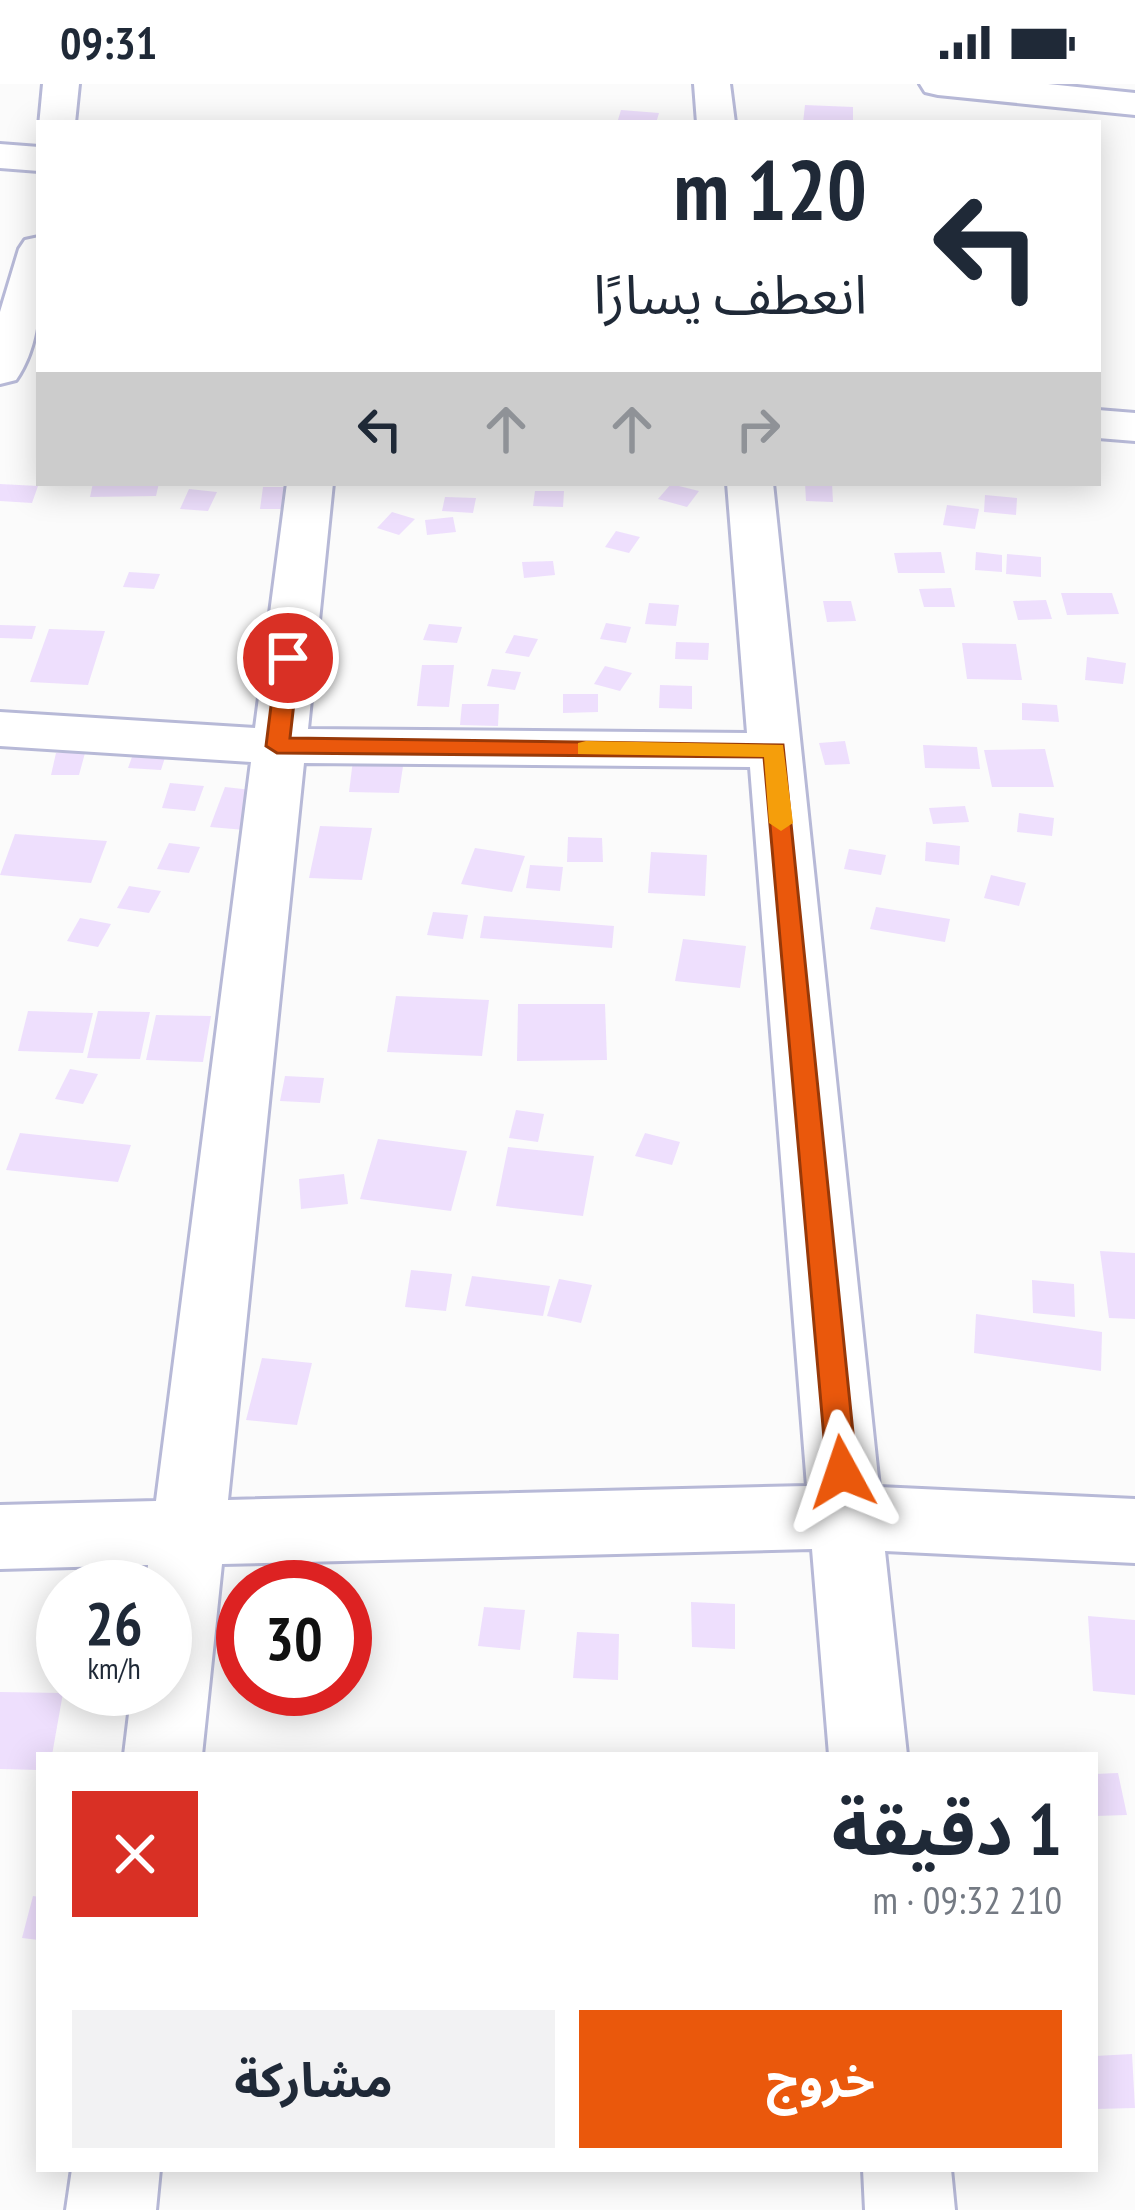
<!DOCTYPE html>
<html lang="ar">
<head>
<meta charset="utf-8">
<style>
  body { margin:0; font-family:"PT Sans Narrow","Noto Sans Arabic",sans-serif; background:#f2f2f3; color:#1f2937; direction:rtl; height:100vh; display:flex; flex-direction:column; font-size:45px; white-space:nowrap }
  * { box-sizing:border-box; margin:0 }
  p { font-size:39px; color:#747a83 }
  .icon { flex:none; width:66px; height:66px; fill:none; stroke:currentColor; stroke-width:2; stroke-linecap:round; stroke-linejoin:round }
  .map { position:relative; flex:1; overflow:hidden; direction:ltr }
  .sheet { position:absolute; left:36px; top:1668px; width:1062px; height:420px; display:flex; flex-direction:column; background:#fff; border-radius:0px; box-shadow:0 6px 30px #0003; direction:rtl }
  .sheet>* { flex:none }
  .hud { position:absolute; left:36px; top:36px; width:1065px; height:366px; border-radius:0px; box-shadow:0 6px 30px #0003; direction:rtl; background:#fff; color:#1f2937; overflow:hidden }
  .speed { position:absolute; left:36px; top:1476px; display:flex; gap:24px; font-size:60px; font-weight:700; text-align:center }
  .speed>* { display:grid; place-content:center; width:156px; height:156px; border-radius:50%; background:#fff; box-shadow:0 6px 30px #0003; line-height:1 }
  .speed small { font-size:30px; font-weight:400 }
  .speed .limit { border:18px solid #d22; background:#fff; color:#111 }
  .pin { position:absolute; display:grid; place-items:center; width:102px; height:102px; color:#fff; margin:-51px; border:6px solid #fff; border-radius:50%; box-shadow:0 3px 12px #0007 }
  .me { position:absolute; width:132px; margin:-66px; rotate:355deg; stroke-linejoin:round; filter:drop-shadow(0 0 9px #0008) }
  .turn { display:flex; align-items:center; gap:42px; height:252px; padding:0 36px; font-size:54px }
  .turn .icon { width:156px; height:156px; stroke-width:2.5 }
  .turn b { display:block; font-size:84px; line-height:102px }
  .lanes { display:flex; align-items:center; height:114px; padding:0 36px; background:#0003; justify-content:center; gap:60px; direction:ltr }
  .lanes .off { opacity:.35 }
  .round { display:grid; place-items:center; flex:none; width:126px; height:126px; border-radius:0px; background:#f2f2f3 }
  .headline { display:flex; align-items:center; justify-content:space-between; height:204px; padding:0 36px }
  h1 { font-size:72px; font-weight:700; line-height:90px }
  .action { display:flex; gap:24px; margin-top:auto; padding:24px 36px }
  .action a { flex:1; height:138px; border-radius:0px; background:#ea580c; color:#fff; font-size:48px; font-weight:700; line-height:138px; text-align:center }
  .action a+a { background:#f2f2f3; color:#1f2937 }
  .status { display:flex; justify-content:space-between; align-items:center; height:84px; padding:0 60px; background:#fff; direction:ltr }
  .status svg { height:33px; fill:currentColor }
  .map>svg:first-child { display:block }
  .building { fill:#eedffd }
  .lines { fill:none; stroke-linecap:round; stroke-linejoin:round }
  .minor-casing { stroke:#b7b9d7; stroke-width:6 }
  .minor { fill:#fff; fill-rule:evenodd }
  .route { fill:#ea580c; stroke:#983908; stroke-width:3 }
  .slow { fill:#f59e0b }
</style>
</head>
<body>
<div class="status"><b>09:31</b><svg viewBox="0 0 49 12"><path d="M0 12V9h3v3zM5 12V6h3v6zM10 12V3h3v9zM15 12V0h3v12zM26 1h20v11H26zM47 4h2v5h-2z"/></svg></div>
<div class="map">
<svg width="1135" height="2126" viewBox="0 0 1135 2126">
  <rect width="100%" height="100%" fill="#fbfbfb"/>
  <!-- building -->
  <path class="building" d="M 805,21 L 853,23 L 853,39 L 803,39 Z
    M 621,26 L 659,29 L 656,39 L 617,39 Z
    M 93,399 L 159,399 L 156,412 L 90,413 Z
    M 805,399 L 832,399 L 833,418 L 806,417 Z
    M 0,400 L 38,402 L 32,419 L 0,417 Z
    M 671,400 L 699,407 L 687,423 L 658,415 Z
    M 263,403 L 291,403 L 289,425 L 260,425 Z
    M 189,405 L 217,408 L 208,427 L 180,425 Z
    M 535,407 L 564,407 L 563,423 L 533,422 Z
    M 985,411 L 1017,414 L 1016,431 L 984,428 Z
    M 445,413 L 476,414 L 473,429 L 442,427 Z
    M 947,421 L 979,425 L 975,445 L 943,441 Z
    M 392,428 L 415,435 L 399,451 L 377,444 Z
    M 453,433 L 456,448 L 427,451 L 425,436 Z
    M 616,447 L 640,453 L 629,469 L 605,463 Z
    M 941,468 L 945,489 L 898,489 L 894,469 Z
    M 976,468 L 1002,471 L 1002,488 L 975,486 Z
    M 1007,470 L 1041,473 L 1041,493 L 1006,490 Z
    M 553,477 L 555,491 L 524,494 L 522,478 Z
    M 129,488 L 160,490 L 154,505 L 123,503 Z
    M 951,504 L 955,523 L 924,523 L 919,505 Z
    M 1061,509 L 1112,509 L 1119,530 L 1067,531 Z
    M 1046,516 L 1052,535 L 1018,536 L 1013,517 Z
    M 823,517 L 851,517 L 856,537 L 827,538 Z
    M 649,519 L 679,521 L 676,542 L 645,540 Z
    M 606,539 L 631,543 L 626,559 L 600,555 Z
    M 429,540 L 462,543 L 457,559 L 423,556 Z
    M 0,541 L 36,542 L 32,555 L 0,554 Z
    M 49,545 L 105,547 L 88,601 L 30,598 Z
    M 514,551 L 538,555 L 529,573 L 505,569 Z
    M 676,558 L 709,559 L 708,576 L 675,575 Z
    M 962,559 L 1016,560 L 1022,596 L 967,595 Z
    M 1087,573 L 1126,579 L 1123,600 L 1085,596 Z
    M 422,581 L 454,581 L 449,623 L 417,622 Z
    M 605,582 L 632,589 L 620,607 L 594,600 Z
    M 492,585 L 521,588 L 515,606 L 487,602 Z
    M 660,601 L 692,602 L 692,625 L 659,624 Z
    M 563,610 L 598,610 L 598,628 L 563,629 Z
    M 1022,619 L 1057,621 L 1059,638 L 1022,636 Z
    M 462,620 L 499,620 L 498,642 L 460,641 Z
    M 845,657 L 850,680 L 825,681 L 819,659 Z
    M 137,659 L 169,661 L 161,686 L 128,684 Z
    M 923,661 L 977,663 L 980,685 L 925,684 Z
    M 1045,665 L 1054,703 L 992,703 L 984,666 Z
    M 354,668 L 405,669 L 399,709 L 349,708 Z
    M 56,669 L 85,669 L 79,691 L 51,691 Z
    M 170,699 L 204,702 L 195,727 L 162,724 Z
    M 225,703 L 260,707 L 245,746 L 210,743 Z
    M 965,722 L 969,738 L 933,740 L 929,724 Z
    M 1019,729 L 1054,734 L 1052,752 L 1017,748 Z
    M 320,742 L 372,744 L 362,796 L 309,794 Z
    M 15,750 L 107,757 L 91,799 L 0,791 Z
    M 568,753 L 602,754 L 603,778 L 567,778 Z
    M 926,758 L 960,762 L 959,781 L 925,777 Z
    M 169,759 L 200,763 L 189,789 L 157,785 Z
    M 475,764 L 525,772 L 512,808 L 461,800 Z
    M 849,765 L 886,771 L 881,791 L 844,785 Z
    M 651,768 L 707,771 L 705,812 L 648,809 Z
    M 530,781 L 563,783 L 560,807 L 526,804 Z
    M 991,791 L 1026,799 L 1019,822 L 984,814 Z
    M 129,802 L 161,807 L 149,829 L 117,824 Z
    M 876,823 L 950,835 L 945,858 L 870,845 Z
    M 433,828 L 468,831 L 463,855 L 427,851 Z
    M 484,832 L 614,842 L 612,864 L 480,854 Z
    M 80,834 L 111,840 L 98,863 L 67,857 Z
    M 683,855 L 746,862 L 740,904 L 675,897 Z
    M 396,912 L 489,916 L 482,972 L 387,968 Z
    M 518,920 L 605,920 L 607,976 L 517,977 Z
    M 28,927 L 93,929 L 83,969 L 18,967 Z
    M 98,927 L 150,928 L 140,975 L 87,974 Z
    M 156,931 L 211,932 L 203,978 L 146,976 Z
    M 70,985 L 98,990 L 83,1020 L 55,1015 Z
    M 285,992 L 324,994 L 320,1019 L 280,1017 Z
    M 516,1026 L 544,1030 L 538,1058 L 509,1054 Z
    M 20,1049 L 131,1061 L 118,1098 L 6,1086 Z
    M 645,1049 L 680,1058 L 672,1081 L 635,1072 Z
    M 378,1055 L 467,1067 L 451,1127 L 360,1115 Z
    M 508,1063 L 594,1072 L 583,1132 L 496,1122 Z
    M 344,1090 L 348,1120 L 301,1125 L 299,1095 Z
    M 1100,1167 L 1135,1169 L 1135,1235 L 1109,1234 Z
    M 411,1186 L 452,1190 L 446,1227 L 405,1223 Z
    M 472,1192 L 550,1202 L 543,1232 L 465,1222 Z
    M 559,1195 L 592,1201 L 581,1239 L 547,1232 Z
    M 1032,1196 L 1074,1200 L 1075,1233 L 1033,1229 Z
    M 976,1230 L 1102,1248 L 1101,1287 L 974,1269 Z
    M 262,1274 L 312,1279 L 297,1341 L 246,1336 Z
    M 691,1518 L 735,1520 L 735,1565 L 692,1563 Z
    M 484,1523 L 525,1526 L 520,1566 L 478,1562 Z
    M 1088,1532 L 1135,1536 L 1135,1611 L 1093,1607 Z
    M 577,1548 L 619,1550 L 618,1596 L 573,1594 Z
    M 0,1608 L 63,1609 L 52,1671 L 39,1671 L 39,1686 L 0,1685 Z
    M 1118,1689 L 1127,1731 L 1095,1732 L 1095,1690 Z
    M 33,1812 L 39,1813 L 39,1856 L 22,1854 Z
    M 1132,1970 L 1135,2024 L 1095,2025 L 1095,1972 Z"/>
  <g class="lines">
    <!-- minor casing -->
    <g class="minor-casing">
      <path id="minor" d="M 43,0 L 79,0 L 75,39 L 39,42 Z
        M 694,0 L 730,0 L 735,39 L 697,39 Z
        M 920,0 L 1048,0 L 1135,9 L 1135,31 L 938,11 L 925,8 Z
        M 0,60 L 39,63 L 39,87 L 0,84 Z
        M 39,153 C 39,202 45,254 16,296 L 0,300 L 0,228 L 19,165 L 25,156 Z
        M 1098,326 L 1135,329 L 1135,357 L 1098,354 Z
        M 287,399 L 333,399 L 308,645 L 747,649 L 727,399 L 773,399 L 879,1403 L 1135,1415 L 1135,1479 L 885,1467 L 907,1671 L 829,1671 L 812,1465 L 222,1480 L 202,1671 L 124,1671 L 132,1605 L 165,1605 L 165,1503 L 146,1503 L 148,1481 L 0,1485 L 0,1421 L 156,1417 L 251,678 L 0,662 L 0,628 L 255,644 ZM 304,679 L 750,683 L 807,1402 L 228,1416 Z
        M 72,2085 L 160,2085 L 156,2126 L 66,2126 Z
        M 863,2085 L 951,2085 L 955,2126 L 865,2126 Z"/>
    </g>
    <!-- minor -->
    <use href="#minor" class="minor"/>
  </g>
  <!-- route -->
  <path class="route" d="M 288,567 L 299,574 L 290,654 L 783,661 L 857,1388 L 853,1397 L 842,1401 L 831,1397 L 827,1388 L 764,673 L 277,669 L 266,662 L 277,574 Z"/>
  <!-- slow -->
  <path class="slow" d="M 586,657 L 783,661 L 793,739 L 781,747 L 769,739 L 764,673 L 578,670 L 578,659 Z"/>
</svg>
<div class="speed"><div>26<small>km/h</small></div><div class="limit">30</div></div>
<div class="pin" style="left:288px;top:574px;background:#d93025"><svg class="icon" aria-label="arrive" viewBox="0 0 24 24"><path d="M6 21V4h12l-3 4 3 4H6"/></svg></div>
<svg class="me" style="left:842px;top:1388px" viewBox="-20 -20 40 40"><path d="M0-17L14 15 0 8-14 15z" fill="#ea580c" stroke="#fff" stroke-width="4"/></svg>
<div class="hud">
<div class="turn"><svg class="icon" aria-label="left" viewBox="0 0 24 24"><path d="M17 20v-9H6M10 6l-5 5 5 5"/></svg><div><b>120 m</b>انعطف يسارًا</div></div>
<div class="lanes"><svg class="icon" aria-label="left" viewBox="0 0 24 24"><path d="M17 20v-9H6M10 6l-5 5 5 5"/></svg><svg class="icon off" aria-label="ahead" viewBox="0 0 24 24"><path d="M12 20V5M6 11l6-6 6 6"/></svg><svg class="icon off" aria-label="ahead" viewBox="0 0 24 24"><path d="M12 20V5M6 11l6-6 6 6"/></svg><svg class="icon off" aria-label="right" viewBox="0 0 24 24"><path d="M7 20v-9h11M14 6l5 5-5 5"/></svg></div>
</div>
<section class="sheet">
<div class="headline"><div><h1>1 دقيقة</h1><p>210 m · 09:32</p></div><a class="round" style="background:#d93025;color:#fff"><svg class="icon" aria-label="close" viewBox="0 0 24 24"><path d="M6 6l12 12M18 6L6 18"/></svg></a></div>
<div class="action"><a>خروج</a><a>مشاركة</a></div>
</section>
</div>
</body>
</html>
